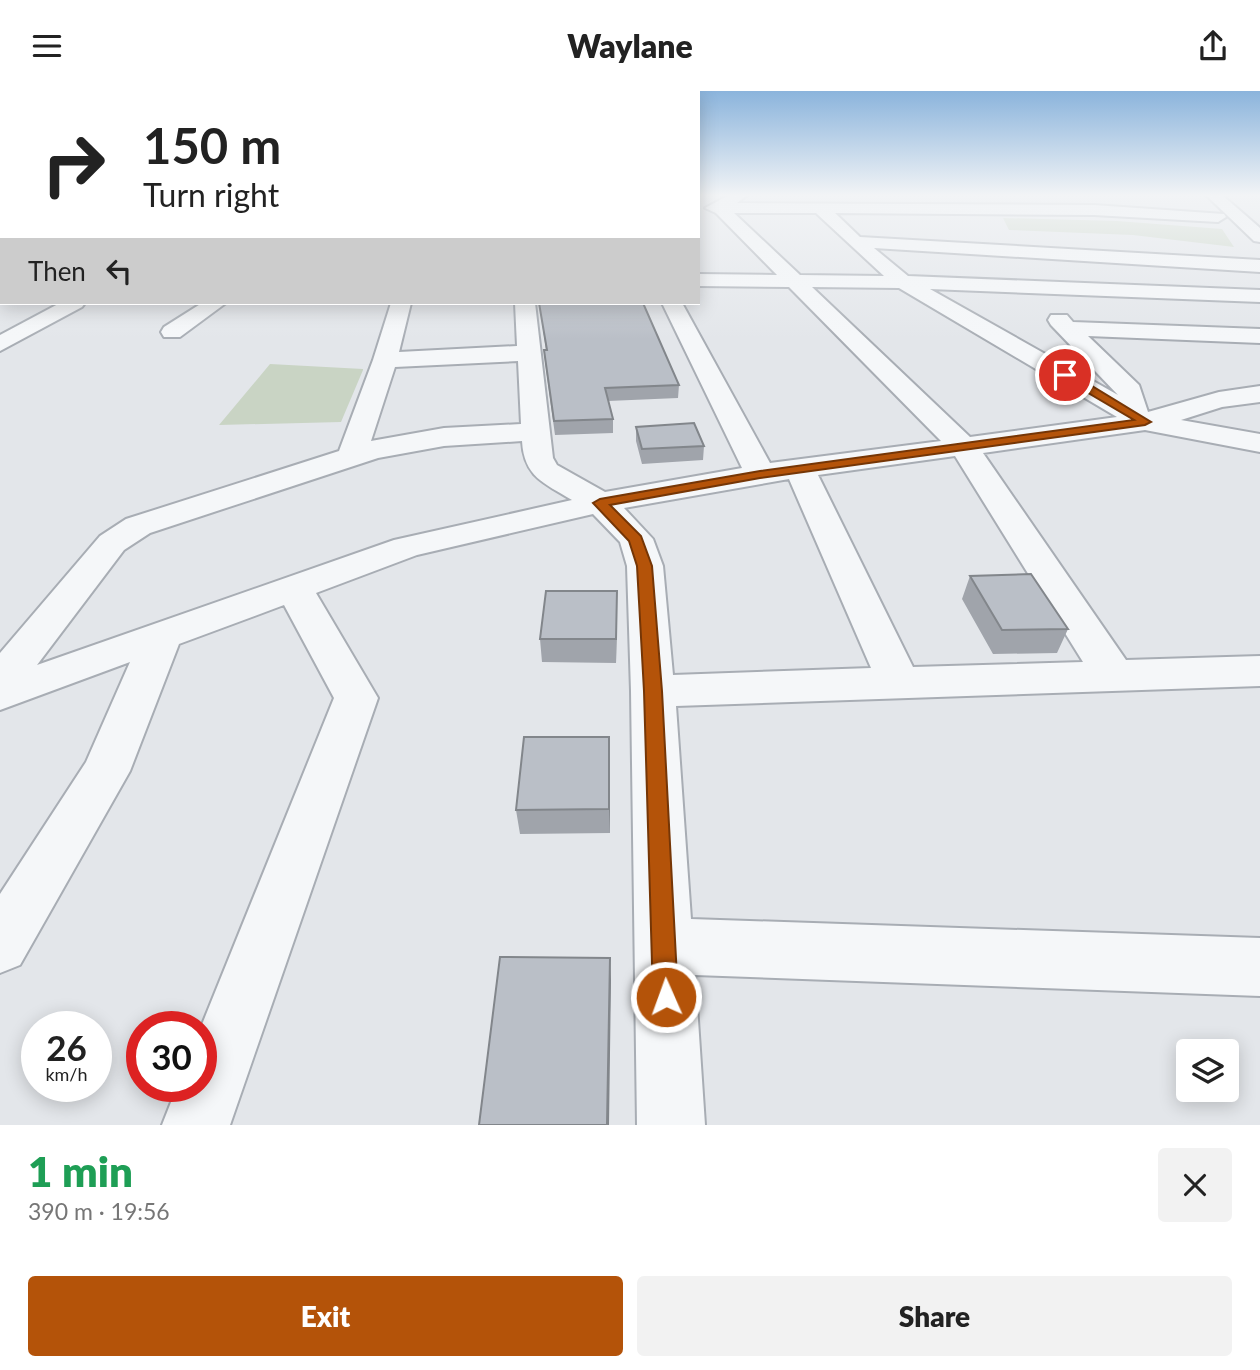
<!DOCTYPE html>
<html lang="en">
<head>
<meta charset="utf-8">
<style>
  body { margin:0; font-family:Lato,sans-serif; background:#f2f2f2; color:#222; height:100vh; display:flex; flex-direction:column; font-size:26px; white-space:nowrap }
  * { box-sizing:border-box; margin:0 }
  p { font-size:23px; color:#767676 }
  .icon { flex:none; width:38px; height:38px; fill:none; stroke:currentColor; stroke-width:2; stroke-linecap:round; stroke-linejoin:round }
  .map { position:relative; height:1034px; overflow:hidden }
  .details { display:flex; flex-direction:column; background:#fff; flex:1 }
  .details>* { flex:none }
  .banner { position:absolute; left:0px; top:0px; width:700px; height:214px; box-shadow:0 4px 18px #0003; background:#fff; color:#222; overflow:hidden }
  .fabs { position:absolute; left:1176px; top:948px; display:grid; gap:14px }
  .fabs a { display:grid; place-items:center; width:63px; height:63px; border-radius:7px; background:#fff; box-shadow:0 4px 18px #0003; font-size:35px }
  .speed { position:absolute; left:21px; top:920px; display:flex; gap:14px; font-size:35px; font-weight:700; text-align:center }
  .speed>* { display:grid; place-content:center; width:91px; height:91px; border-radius:50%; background:#fff; box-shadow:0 4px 18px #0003; line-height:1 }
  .speed small { font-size:18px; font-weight:400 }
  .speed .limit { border:10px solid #d22; background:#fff; color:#111 }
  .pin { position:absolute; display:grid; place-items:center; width:60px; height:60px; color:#fff; margin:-30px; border:4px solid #fff; border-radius:50%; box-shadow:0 2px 7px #0007 }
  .me { position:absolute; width:77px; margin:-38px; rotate:358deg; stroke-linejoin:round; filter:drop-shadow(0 0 5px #0008) }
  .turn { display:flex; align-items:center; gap:24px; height:147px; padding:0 28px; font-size:32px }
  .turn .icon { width:91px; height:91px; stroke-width:2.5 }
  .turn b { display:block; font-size:49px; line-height:60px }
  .then { display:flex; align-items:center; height:66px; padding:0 28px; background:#0003; gap:14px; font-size:26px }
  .round { display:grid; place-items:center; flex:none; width:74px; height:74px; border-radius:7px; background:#f2f2f2 }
  .head { display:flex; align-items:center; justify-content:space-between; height:119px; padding:0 28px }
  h1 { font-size:42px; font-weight:800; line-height:52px; color:#1e9e55 }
  .primary-button { display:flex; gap:14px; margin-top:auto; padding:14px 28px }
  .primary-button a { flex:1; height:80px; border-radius:7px; background:#b45309; color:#fff; font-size:28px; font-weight:800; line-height:80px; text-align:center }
  .primary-button a+a { background:#f2f2f2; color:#222 }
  header { display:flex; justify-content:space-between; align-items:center; height:91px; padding:0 28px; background:#fff; font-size:32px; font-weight:800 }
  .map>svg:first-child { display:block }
  .green { fill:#c9d4c4 }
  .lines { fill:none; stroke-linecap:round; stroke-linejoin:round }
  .minor-casing { stroke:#a8adb4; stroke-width:4 }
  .major-casing { stroke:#a2abb6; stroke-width:4 }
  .minor { fill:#f5f7f9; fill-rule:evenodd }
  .major { fill:#fff; fill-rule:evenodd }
  .wall { fill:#a0a4ab }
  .shaded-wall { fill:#82868b }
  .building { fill:#babfc7; stroke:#82868b; stroke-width:2 }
  .route { fill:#b45309; stroke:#753606; stroke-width:2 }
</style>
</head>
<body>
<header><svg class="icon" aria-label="menu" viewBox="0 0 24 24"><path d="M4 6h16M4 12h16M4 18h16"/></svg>Waylane<svg class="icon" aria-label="share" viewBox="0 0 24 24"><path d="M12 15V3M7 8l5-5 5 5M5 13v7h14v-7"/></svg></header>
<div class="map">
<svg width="1260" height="1034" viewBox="0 0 1260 1034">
  <rect width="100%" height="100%" fill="#e3e6ea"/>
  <!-- green -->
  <path class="green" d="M 1003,127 L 1117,130 L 1222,138 L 1234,156 L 1133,144 L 1009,139 Z
    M 270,273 L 363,278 L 363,279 L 341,331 L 219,334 Z"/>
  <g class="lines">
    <!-- minor casing -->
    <g class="minor-casing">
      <path id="minor" d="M 731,103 L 749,103 L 737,112 L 1094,114 L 1224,123 L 1226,126 L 1218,131 L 1094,124 L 835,122 L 860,146 L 1260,169 L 1260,181 L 874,157 L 908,185 L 1260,199 L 1260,211 L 930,198 L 1118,304 L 1051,234 L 1048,229 L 1051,224 L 1067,224 L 1073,231 L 1260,238 L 1260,252 L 1088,245 L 1139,294 L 1148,321 L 1219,301 L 1260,295 L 1260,311 L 1222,316 L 1181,329 L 1260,343 L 1260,361 L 1145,339 L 983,362 L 1126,569 L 1260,565 L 1260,595 L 676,615 L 691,828 L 1260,847 L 1260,905 L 695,884 L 705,1034 L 637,1034 L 631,600 L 627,475 L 620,451 L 593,423 L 417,464 L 316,502 L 378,607 L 230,1034 L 162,1034 L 177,996 L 201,996 L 201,936 L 334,607 L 284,514 L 179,553 L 130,680 L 20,874 L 0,882 L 0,803 L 86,671 L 130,571 L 0,619 L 0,562 L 100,445 L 126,428 L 339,360 L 373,269 L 391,212 L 411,212 L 399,261 L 517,255 L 515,212 L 535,212 L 553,367 L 557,374 L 605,401 L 742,377 L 662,212 L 682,212 L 770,372 L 941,350 L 789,196 L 698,195 L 698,183 L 777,184 L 716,122 L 705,117 ZM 734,122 L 816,122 L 884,185 L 800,184 ZM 812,196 L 899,197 L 1117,326 L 970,346 ZM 518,270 L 521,333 L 444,337 L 371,350 L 395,276 ZM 522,350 C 524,386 544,392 572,409 L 394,449 L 37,574 L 124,459 L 150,442 L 378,367 L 444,355 ZM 955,365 L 1083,571 L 913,576 L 818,384 ZM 789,388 L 871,577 L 673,584 L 663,475 L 653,448 L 624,417 Z
        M 1205,103 L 1221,103 L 1260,137 L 1260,151 L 1254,150 Z
        M 0,131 L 2,131 L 2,141 L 0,141 Z
        M 0,164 L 2,164 L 2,176 L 0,176 Z
        M 60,212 L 85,212 L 82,216 L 0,260 L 0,244 Z
        M 202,212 L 226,212 L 180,246 L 164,246 L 161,241 L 164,236 Z"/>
    </g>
    <!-- major casing -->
    <g class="major-casing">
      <path id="major" d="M 2,184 L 2,196 L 0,197 L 0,185 Z"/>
    </g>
    <!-- minor -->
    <use href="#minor" class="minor"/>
    <!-- major -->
    <use href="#major" class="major"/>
  </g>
  <!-- wall -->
  <path class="wall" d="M 539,212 L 643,212 L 679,294 L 678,307 L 608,310 L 613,328 L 613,342 L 555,344 L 545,271 L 544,259 L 546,259 Z
    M 636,336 L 704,355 L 703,369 L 642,373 L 636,350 Z
    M 970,485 L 1068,538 L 1057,562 L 993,563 L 962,508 Z
    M 617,500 L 616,572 L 542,571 L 540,548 Z
    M 610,670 L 610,742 L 520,743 L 516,719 Z"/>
  <!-- shaded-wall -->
  <path class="shaded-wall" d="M 617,500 L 617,524 L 616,572 L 616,548 Z
    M 609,646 L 610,670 L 610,742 L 609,718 Z
    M 610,867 L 611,889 L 609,1034 L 607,1034 Z"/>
  <!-- building -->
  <path class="building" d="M 539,212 L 643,212 L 679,294 L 605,297 L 613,328 L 554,330 L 544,259 L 547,259 Z
    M 694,332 L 704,355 L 642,358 L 636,336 Z
    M 1031,483 L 1068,538 L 1002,539 L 970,485 Z
    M 546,500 L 617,500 L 616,548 L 540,548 Z
    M 524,646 L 609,646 L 609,718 L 516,719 Z
    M 500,866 L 610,867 L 607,1034 L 479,1034 Z"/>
  <!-- sky -->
  <linearGradient id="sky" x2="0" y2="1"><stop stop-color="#8bb4dc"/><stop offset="0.42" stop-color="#f2f4f6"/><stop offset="1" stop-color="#f2f4f6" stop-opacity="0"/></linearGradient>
  <rect width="1260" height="248" fill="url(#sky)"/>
  <!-- route -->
  <path class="route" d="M 1061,281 L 1069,281 L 1151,331 L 1145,334 L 760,387 L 610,414 L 641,445 L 652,475 L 662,600 L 678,906 L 675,915 L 666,919 L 657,915 L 653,906 L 644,600 L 637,475 L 629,450 L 593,412 L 600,408 L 760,380 L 1134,329 L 1061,286 Z"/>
</svg>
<div class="fabs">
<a><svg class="icon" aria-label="layers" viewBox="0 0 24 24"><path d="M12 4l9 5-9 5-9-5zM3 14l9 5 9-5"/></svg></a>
</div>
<div class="speed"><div>26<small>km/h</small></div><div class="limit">30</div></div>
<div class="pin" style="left:1065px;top:284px;background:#d93025"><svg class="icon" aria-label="arrive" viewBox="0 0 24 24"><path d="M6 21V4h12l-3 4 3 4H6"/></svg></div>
<svg class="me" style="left:666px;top:906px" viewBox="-20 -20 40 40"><circle r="17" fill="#b45309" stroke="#fff" stroke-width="3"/><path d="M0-11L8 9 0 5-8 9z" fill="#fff"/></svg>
<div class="banner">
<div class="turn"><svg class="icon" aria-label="right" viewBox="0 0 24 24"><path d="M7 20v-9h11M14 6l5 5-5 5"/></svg><div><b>150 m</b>Turn right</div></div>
<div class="then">Then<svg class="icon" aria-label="left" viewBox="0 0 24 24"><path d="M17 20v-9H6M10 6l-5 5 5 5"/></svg></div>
</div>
</div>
<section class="details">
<div class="head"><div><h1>1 min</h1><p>390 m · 19:56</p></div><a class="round"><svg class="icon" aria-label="close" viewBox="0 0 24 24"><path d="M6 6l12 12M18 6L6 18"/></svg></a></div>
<div class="primary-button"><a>Exit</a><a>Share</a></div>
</section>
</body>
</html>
